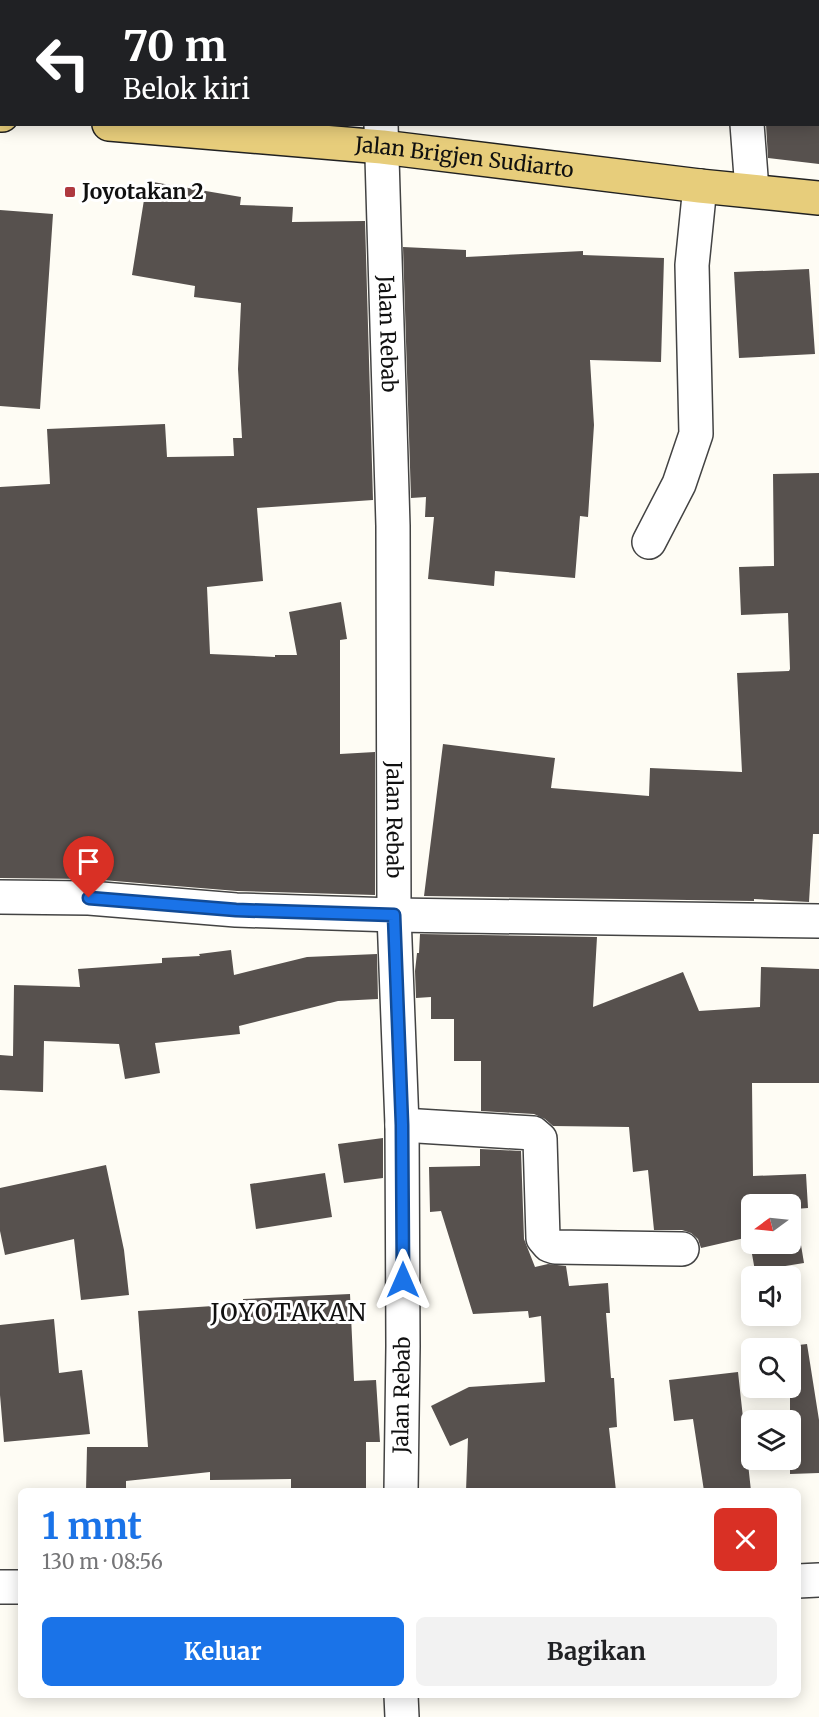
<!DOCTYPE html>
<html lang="id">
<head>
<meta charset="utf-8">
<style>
  body { margin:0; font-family:Merriweather,serif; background:#f2f2f2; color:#202124; height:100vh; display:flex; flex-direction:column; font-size:22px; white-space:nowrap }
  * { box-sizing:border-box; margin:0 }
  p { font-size:20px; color:#757577 }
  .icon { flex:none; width:33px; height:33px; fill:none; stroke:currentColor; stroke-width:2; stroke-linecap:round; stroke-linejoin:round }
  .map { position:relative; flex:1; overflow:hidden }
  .side { position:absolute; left:18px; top:1488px; width:783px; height:210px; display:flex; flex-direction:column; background:#fff; border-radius:9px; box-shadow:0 3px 15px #0003 }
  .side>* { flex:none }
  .hud { position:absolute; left:0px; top:0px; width:819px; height:126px; box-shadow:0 3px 15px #0003; background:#202124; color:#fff; overflow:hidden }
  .needle { width:39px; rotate:255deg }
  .fabs { position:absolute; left:741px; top:1194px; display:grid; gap:12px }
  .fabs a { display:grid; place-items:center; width:60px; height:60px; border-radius:9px; background:#fff; box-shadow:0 3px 15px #0003; font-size:30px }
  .pin { position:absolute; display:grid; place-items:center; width:51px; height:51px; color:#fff; margin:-62px -26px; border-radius:50% 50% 50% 0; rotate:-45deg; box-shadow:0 0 6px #0007 }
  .pin .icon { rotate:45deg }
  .me { position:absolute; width:66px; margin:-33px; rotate:0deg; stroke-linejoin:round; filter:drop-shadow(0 0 4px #0008) }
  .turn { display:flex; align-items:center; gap:21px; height:126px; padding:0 24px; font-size:27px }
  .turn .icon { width:78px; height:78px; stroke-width:2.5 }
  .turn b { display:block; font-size:42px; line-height:51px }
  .round { display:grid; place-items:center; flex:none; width:63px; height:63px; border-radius:9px; background:#f2f2f2 }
  .headline { display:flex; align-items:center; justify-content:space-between; height:102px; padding:0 24px }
  h1 { font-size:36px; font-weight:700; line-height:45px; color:#1a73e8 }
  .action { display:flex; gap:12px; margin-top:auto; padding:12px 24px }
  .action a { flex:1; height:69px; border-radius:9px; background:#1a73e8; color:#fff; font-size:24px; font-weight:700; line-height:69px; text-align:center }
  .action a+a { background:#f2f2f2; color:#202124 }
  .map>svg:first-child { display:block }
  .building { fill:#57514e; fill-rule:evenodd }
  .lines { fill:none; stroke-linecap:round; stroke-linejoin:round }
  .minor-casing { stroke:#434343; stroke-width:36 }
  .primary-casing { stroke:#212121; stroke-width:36 }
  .minor { stroke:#fff; stroke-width:33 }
  .primary { stroke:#e7cd7b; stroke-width:33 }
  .route-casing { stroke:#114b97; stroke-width:15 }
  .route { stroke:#1a73e8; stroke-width:10 }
  .poi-dot { fill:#af393f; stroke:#fff; stroke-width:2 }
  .labels { text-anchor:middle; stroke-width:6; stroke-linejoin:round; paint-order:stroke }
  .street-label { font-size:21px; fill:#101010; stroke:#fff }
  .poi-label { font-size:21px; font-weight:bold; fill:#101010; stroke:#fff; text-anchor:start }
  .quarter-label { font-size:24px; letter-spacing:1.5px; fill:#101010; stroke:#fff }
</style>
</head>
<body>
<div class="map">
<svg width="819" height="1717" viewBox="0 0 819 1717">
  <rect width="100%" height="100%" fill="#fefcf4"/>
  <!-- building -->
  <path class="building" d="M 766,124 L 819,124 L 819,164 L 768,158 Z
    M 147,181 L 241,197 L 240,205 L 293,207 L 292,222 L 365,221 L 373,500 L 257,508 L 263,581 L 207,587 L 210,654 L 275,657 L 275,655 L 297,655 L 289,612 L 341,602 L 347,639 L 340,640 L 340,754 L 375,752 L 375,895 L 237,891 L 90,879 L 0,878 L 0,487 L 50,484 L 47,429 L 165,424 L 167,457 L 234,456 L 233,438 L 242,438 L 238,369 L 241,303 L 194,297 L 195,286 L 132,275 Z
    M 0,210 L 53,214 L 40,409 L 0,406 Z
    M 403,247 L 466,250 L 466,257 L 583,251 L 583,255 L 664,258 L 661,362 L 590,360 L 594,425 L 588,517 L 580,516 L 575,578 L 495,571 L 494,586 L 428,579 L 434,517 L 425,517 L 426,497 L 411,498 Z
    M 809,269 L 815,354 L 739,358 L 734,272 Z
    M 819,473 L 819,834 L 813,834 L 809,902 L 754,899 L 754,901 L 424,896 L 443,744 L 555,758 L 551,788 L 649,796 L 650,768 L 742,772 L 737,673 L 789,671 L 790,669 L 788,613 L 741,615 L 739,567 L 774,566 L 773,474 Z
    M 420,934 L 597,937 L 593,1007 L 683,972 L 699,1011 L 760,1007 L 761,967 L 819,969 L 819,1083 L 752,1083 L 753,1176 L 806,1174 L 808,1208 L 795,1209 L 804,1263 L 755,1271 L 749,1237 L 701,1248 L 698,1239 L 691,1233 L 682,1230 L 654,1230 L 648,1170 L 633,1172 L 629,1127 L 553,1126 L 545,1119 L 534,1114 L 481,1111 L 481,1061 L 454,1061 L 454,1019 L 431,1019 L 431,997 L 416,998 L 415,971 L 417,953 L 419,953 ZM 752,1204 L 790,1204 L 790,1244 L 752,1244 Z
    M 231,950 L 234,975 L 307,957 L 377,954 L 378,999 L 338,1001 L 239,1026 L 240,1034 L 155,1043 L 160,1073 L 125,1079 L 119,1044 L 44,1041 L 43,1092 L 0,1090 L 0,1055 L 13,1056 L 14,985 L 80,987 L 78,969 L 162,963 L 162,958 L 200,956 L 199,954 Z
    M 383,1138 L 383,1178 L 344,1183 L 338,1144 Z
    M 480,1149 L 521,1151 L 524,1239 L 535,1267 L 548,1264 L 566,1266 L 569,1286 L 608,1283 L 610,1313 L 606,1313 L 611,1378 L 614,1378 L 617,1427 L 609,1428 L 616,1491 L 466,1491 L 468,1438 L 450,1446 L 431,1406 L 469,1387 L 545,1382 L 541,1316 L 529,1318 L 528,1311 L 473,1314 L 441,1211 L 430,1212 L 429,1167 L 480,1166 Z
    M 106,1165 L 124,1250 L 129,1295 L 81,1300 L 74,1239 L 5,1255 L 0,1231 L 0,1188 Z
    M 325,1173 L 332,1217 L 256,1229 L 250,1184 Z
    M 350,1294 L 354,1381 L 376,1380 L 380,1442 L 366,1442 L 366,1491 L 291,1491 L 291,1479 L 210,1480 L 210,1472 L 126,1481 L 126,1491 L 86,1491 L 87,1447 L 148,1447 L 138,1311 L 243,1304 L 243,1299 Z
    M 54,1319 L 59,1373 L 82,1370 L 90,1434 L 4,1442 L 0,1395 L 0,1325 Z
    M 807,1344 L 819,1420 L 819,1473 L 790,1474 L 790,1346 Z
    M 738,1372 L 751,1491 L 704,1491 L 693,1419 L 674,1421 L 669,1380 Z"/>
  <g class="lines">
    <!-- minor casing -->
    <g class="minor-casing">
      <g id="minor">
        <path d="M 372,0 L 372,2"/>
        <path d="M 738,0 L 738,2"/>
        <path d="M 81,2 L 81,0"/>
        <path id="s1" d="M 381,124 L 393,526 L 394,915 L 402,1125 L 403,1346 L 401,1491"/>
        <path d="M 747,124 L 752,190"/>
        <path d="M 649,542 L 679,484 L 696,434 L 692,265 L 700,186"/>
        <path d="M 0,897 L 89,898 L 236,910 L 394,915 L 819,921"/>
        <path d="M 402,1125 L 533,1133 L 540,1139 L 543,1238 L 549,1245 L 555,1247 L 682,1249"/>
        <path d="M 798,1581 L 819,1580"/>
        <path d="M 0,1587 L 21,1587"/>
        <path d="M 401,1695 L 402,1717"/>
      </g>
    </g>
    <!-- primary casing -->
    <g class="primary-casing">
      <g id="primary">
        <path d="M 0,115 L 2,115"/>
        <path id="s2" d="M 109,124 L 382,147 L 700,186 L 819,198"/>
      </g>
    </g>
    <!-- minor -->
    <use href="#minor" class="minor"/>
    <!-- primary -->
    <use href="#primary" class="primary"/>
  </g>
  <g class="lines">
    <!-- route casing -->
    <g class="route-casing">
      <path id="route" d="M 89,898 L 236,910 L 394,915 L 402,1125 L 403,1280"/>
    </g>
    <!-- route -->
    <use href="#route" class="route"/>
  </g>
  <!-- markers -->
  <rect class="poi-dot" x="64" y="186" width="12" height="12" rx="3"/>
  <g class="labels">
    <!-- street labels -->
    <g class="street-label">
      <text dy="7" stroke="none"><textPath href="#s2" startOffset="357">Jalan Brigjen Sudiarto</textPath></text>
      <text dy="7" stroke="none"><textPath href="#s1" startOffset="210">Jalan Rebab</textPath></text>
      <text dy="7" stroke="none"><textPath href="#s1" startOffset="696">Jalan Rebab</textPath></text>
      <text transform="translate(402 1395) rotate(-89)" y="7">Jalan Rebab</text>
    </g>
    <!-- poi labels -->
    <g class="poi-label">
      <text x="82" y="199">Joyotakan 2</text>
    </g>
    <!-- quarter labels -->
    <g class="quarter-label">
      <text x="289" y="1321">JOYOTAKAN</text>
    </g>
  </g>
</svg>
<div class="fabs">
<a><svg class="needle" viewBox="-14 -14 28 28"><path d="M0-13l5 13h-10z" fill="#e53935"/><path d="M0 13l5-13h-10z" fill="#757577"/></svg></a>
<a><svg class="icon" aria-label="sound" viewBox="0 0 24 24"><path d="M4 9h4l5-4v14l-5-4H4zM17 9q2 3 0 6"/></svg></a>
<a><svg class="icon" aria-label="search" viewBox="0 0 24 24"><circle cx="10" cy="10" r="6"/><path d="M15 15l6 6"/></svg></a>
<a><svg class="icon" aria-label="layers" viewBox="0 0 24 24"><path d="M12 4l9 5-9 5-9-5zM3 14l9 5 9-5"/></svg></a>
</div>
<div class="pin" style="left:89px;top:898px;background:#d93025"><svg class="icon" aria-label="arrive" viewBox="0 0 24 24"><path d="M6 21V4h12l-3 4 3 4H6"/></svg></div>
<svg class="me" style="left:403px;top:1280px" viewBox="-20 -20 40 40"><path d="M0-17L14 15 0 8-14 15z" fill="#1a73e8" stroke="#fff" stroke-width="4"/></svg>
<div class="hud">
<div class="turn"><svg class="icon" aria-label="left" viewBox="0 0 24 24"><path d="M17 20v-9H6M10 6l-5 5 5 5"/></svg><div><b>70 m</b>Belok kiri</div></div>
</div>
<section class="side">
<div class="headline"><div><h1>1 mnt</h1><p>130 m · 08:56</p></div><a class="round" style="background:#d93025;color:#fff"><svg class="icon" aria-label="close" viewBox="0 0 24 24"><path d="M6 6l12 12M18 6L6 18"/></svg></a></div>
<div class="action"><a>Keluar</a><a>Bagikan</a></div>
</section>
</div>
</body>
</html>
